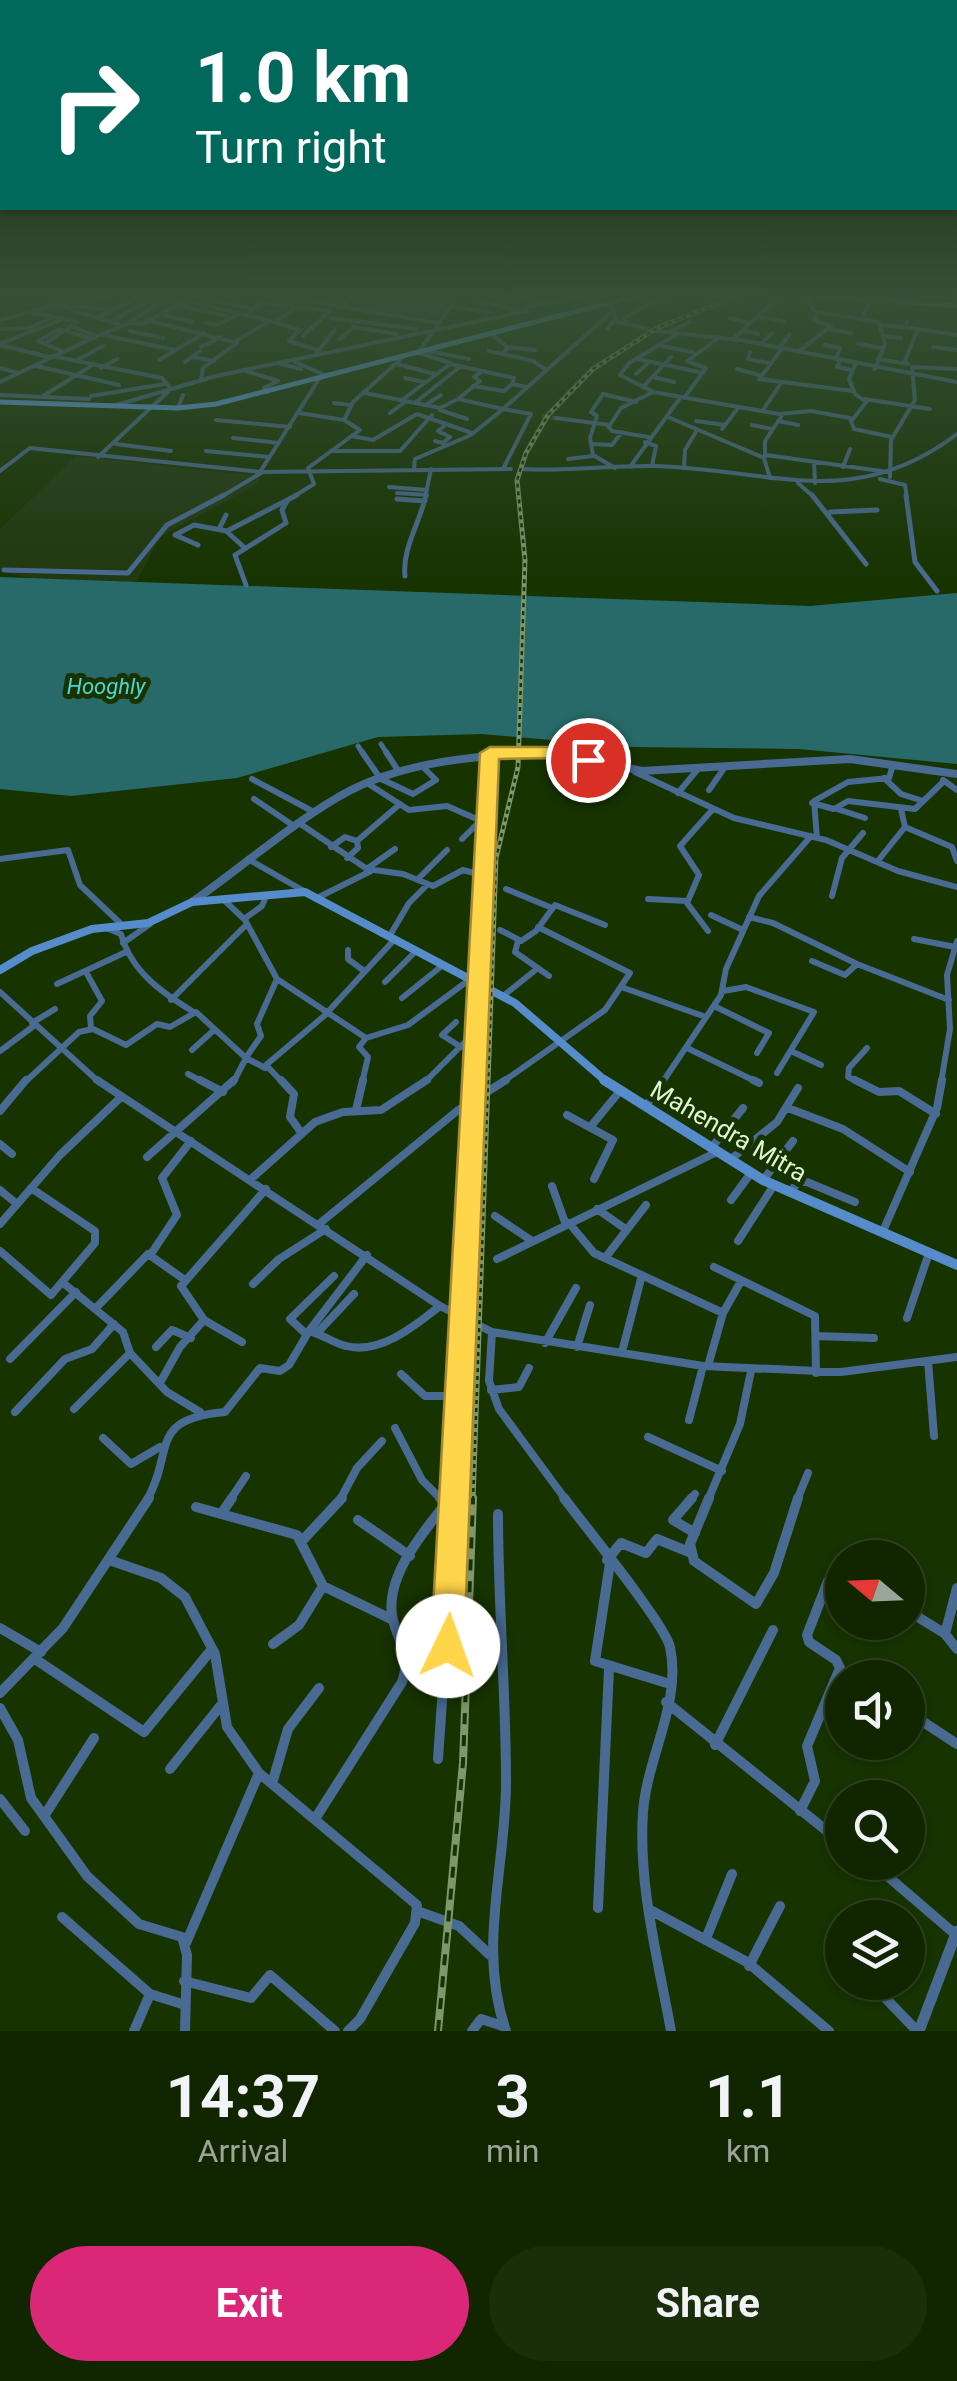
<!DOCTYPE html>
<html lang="en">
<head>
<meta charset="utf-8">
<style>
  body { margin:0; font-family:Roboto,sans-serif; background:#1a2e0a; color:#f1f3f6; height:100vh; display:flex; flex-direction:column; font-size:38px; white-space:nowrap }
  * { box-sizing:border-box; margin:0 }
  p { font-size:32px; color:#9ca599 }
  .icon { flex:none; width:55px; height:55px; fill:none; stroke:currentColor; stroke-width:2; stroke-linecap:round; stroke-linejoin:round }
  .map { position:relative; height:2031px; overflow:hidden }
  .panel { display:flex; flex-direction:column; background:#112600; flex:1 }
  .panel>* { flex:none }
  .hud { position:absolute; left:0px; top:0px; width:958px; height:210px; box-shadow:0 2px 8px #0004,0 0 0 2px #304322; background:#00695c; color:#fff; overflow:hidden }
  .needle { width:65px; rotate:289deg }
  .controls { position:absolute; left:825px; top:1540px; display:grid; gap:20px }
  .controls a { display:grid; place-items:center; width:100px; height:100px; border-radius:50%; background:#112600; box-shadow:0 2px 8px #0004,0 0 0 2px #304322; font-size:50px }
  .pin { position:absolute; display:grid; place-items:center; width:85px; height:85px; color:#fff; margin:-42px; border:5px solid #fff; border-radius:50%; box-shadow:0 2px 10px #0007 }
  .me { position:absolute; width:110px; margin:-55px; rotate:3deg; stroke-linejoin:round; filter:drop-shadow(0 0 8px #0008) }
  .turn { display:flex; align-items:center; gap:35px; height:210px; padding:0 30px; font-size:45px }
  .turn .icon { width:130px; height:130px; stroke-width:2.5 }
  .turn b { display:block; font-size:70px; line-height:85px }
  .eta { display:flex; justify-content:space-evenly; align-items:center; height:170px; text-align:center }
  .eta b { font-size:60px; font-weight:700; line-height:70px }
  .primary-button { display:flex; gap:20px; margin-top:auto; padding:20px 30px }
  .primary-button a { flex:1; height:115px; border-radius:60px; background:#db2777; color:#fff; font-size:40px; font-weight:700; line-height:115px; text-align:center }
  .primary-button a+a { background:#1a2e0a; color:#f1f3f6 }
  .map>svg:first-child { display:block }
  .built { fill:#213810 }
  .green { fill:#4b245d }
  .water { fill:#286a69 }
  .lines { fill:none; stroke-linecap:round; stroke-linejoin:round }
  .minor-tunnel { stroke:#355020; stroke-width:4; stroke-dasharray:4 1; stroke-linecap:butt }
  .minor-far4 { stroke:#496a92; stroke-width:4 }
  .minor-far3 { stroke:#496a92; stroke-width:5 }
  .minor-far2 { stroke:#496a92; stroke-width:6 }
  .minor-far1 { stroke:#496a92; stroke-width:8 }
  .minor { stroke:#496a92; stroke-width:10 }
  .tertiary-far3 { stroke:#496a92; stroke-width:4 }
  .tertiary-far2 { stroke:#496a92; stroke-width:5 }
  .tertiary-far1 { stroke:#496a92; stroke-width:8 }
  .tertiary { stroke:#496a92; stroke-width:11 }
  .secondary-far1 { stroke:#578ccc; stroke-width:8 }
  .secondary { stroke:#578ccc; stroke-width:10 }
  .primary { stroke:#61a7fa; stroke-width:5 }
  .rail-far1-casing { stroke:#7e976c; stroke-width:5 }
  .rail-casing { stroke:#7e976c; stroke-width:8 }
  .rail-far1 { stroke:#173300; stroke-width:2.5; stroke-dasharray:4; stroke-linecap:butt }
  .rail { stroke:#173300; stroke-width:4; stroke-dasharray:11; stroke-linecap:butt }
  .route { fill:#ffd54a; stroke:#a68a30; stroke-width:2.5 }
  .labels { text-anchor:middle; stroke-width:10; stroke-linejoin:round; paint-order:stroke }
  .far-water-label { font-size:22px; font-style:italic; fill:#4bd6d4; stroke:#173300 }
  .street-label { font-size:25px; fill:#e0f6d2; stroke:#173300 }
</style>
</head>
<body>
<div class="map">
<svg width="957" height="2031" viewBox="0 0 957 2031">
  <rect width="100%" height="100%" fill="#173300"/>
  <!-- built -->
  <path class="built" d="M 76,456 L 228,473 L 261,475 L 256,485 L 160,537 L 135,585 L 53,583 L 0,572 L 0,529 Z"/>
  <!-- green -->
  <path class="green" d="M 367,294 L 452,301 L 436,319 L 353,307 Z"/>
  <!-- water -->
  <path class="water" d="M 0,577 L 810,606 L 957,593 L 957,764 L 799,749 L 631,747 L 482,734 L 378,737 L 237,778 L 71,796 L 0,789 Z"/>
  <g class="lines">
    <!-- minor-tunnel -->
    <path class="minor-tunnel" d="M 542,416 L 556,418"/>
    <!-- minor-far4 -->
    <path class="minor-far4" d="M 56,294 L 75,297
      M 158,294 L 275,322 L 297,307
      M 265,294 L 438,323
      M 432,294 L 449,296
      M 493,294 L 556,302 L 592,294
      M 534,294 L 563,299
      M 916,294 L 921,295
      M 80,295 L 107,298
      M 474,299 L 522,312
      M 124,300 L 133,294
      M 215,301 L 253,309
      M 322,303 L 331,294
      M 56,304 L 114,310
      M 181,306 L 227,316
      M 452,306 L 488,312
      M 342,307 L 354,294
      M 523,308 L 550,302
      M 614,311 L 615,321 L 648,329
      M 817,312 L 879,322 L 885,344 L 875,369
      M 248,314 L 261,303 L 326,310
      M 864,314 L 873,294
      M 164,315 L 192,322
      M 98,317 L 129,302
      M 759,317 L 785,322
      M 331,318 L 417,329
      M 730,318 L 749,323
      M 63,319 L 77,322
      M 0,320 L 55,305 L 121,325
      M 147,320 L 237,343 L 203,368 L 201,379
      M 112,321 L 144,303
      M 907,321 L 904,327 L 957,335
      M 130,322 L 156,305
      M 206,323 L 218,325 L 240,313
      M 277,323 L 300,330 L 289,341 L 318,350
      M 626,324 L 624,318 L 668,294
      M 880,325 L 904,327
      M 353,327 L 397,334
      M 0,329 L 29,328 L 51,318
      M 60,329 L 38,341 L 62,351
      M 607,329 L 614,321
      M 830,329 L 851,333
      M 63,330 L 90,338
      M 130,331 L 163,338
      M 657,331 L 740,340 L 957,382
      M 744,331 L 758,334
      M 670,332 L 690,322
      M 491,334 L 508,348 L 504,352
      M 103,335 L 175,350
      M 303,336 L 331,310
      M 883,336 L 901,338
      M 734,338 L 783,294
      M 340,339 L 354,327
      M 236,341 L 268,322
      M 0,344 L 63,319 L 34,313
      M 45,344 L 71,326 L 97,336
      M 761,344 L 772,333
      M 858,344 L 883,348
      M 0,345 L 49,357
      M 825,345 L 840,348 L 836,359
      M 662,346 L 693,352
      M 201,347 L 221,337
      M 506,347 L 535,350
      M 933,347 L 957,350
      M 779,348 L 790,334
      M 782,349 L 759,379 L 853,391
      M 428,351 L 469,359
      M 489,351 L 533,361 L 545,369
      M 799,351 L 831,326 L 814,320 L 817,313 L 810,305 L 811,295
      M 750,352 L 748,359 L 769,363
      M 317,353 L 335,329
      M 418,353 L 454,302 L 450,294
      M 419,353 L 451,363
      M 52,356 L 162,378 L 171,389 L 98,457
      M 192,357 L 214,361
      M 638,359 L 703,373
      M 878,359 L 908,364
      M 159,360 L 204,333
      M 840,360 L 837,367 L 852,370
      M 75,361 L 103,346
      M 293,361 L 327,376
      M 185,362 L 200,351
      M 278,363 L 301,369
      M 904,363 L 918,329
      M 397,364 L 435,374
      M 36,366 L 119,385
      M 0,368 L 18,373
      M 101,368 L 117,359
      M 737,369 L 759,375
      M 246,371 L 278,381 L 264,388 L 267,392
      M 636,374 L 648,363
      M 653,377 L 674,382
      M 405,378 L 424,382
      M 0,382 L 97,336 L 130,323 L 142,324 L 198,294
      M 473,386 L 504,391 L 512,384
      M 643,387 L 671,357
      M 652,391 L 620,375 L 629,363 L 679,333
      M 365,393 L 440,408 L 458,399 L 503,409 L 614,310 L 607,303
      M 0,395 L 89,399
      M 43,396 L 91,366
      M 91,396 L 165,384
      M 684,398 L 706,368 L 687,361 L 717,339
      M 458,399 L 480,381 L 474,377 L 481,372
      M 864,399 L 930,409
      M 402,400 L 450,364 L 514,378 L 512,384 L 526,387
      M 416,402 L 461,366
      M 334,403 L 351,405
      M 427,404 L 441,395
      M 113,406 L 216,376 L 527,311
      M 178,408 L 183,395
      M 440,410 L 467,419
      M 763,410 L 781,383
      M 299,413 L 344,420
      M 390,413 L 405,402
      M 668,417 L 764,458 L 770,478
      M 556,418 L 610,425 L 621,408 L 653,392 L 779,414 L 811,411 L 850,418 L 854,429 L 892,437
      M 853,419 L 866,402 L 855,394 L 849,379 L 855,365
      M 216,420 L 290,427
      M 696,421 L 725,425
      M 778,421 L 798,425
      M 607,425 L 612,431 L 648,437
      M 752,425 L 772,429
      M 722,429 L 738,408
      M 352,436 L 373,440 L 417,414 L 472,433
      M 233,438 L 279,443
      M 435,441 L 443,443 L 450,437 L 438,431 L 445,425
      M 645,442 L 656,446 L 652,466
      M 116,444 L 171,451
      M 591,444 L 612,445 L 622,432
      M 206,451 L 269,457
      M 331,451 L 400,451 L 432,415
      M 766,455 L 888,472
      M 765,457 L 765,441 L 783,414
      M 568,459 L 593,456
      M 814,462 L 815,483
      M 630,467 L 680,398
      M 843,467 L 850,449
      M 414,468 L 415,459 L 471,435 L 503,409 L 531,414 L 503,469
      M 615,468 L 593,455 L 590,438 L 597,416 L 591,412 L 603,394 L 636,402
      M 684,468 L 685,450 L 697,430
      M 0,471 L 30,448 L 260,472
      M 890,477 L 891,440 L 915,400 L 912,367 L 957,369
      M 880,479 L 905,485 L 907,498
      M 798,483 L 815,498
      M 389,487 L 427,490
      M 397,493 L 427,495
      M 219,498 L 261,473
      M 291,498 L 314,484 L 308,468 L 360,430 L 344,420 L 353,402 L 403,357
      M 425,498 L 431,469"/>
    <!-- minor-far3 -->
    <path class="minor-far3" d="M 812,495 L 866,564
      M 906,495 L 915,562 L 937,591
      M 397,499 L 425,501
      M 830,512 L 877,510
      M 219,529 L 226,515
      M 226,531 L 245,548
      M 198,545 L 175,535 L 194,525 L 227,531 L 297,495
      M 4,570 L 128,573 L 167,525 L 224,495
      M 405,576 C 402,548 420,523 426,495
      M 246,585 L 235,555 L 286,523 L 282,510 L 287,501
      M 381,744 L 388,755
      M 358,746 L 364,755"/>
    <!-- minor-far2 -->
    <path class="minor-far2" d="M 362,752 L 380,778
      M 386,752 L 399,772
      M 635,772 L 734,818 L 826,840 L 898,871 L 957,887
      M 379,778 L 413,794 L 436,780 L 423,767
      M 884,778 L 901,794 L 923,801
      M 252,779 L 314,812
      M 943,780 L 957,790
      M 367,783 L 409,810 L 447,806 L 479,820
      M 709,790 L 725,767
      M 678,793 L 698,769
      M 254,799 L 294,826
      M 812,803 L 834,809 L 848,801 L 915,809 L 943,782
      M 837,809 L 865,818
      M 299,823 L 367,869 L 403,874 L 433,886 L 463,870 L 485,876
      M 905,827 L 952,847 L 957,861
      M 817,838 L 814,801 L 848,782 L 889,778 L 893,765
      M 462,839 L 482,819
      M 357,841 L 400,804
      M 331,847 L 345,837 L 357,841 L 358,848 L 347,858
      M 0,859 L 68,850 L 80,885 L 120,923
      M 248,859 L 304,891
      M 877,862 L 905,827 L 901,809
      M 368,868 L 395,849
      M 418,879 L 447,850
      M 506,889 L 552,908
      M 832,896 L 842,858 L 863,833
      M 319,897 L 371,871
      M 648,899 L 687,901
      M 225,901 L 245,920 L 277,979 L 366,1038 L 408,1025 L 469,980
      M 711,915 L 743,930
      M 749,917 L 773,923 L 857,964 L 949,1000
      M 244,919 L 262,906 L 266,896
      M 106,928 L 121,934 C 131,971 161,992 192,1011
      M 500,930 L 521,941 L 536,931 L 555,905 L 605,925
      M 708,931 L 687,903 L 699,875 L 680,846 L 713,809
      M 389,937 L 409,903 L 428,884
      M 914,939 L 955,947
      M 518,941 L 515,952 L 549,976
      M 123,943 L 150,924
      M 348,950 L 348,959 L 364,971
      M 812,961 L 845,975 L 857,964
      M 86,972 L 102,1001 L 90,1016 L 91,1028
      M 385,982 L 416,951
      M 57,984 L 126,952
      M 624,988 L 706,1017
      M 723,991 L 746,987 L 814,1012 L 777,1073
      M 0,992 L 100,1083
      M 503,996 L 538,968
      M 402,998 L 443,965
      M 171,1000 L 247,924
      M 714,1006 L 769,1033 L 757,1053
      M 456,1022 L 442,1035 L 461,1047
      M 32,1023 L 55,1009
      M 687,1048 L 759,1083
      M 192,1050 L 214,1030
      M 0,1051 L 35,1025
      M 793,1052 L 821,1065
      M 247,1056 L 261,1036 L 257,1024 L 277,979
      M 246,1058 L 265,1068
      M 188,1074 L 205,1083
      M 24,1083 L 79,1032 L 93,1029 L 126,1045 L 157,1024 L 170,1027 L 196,1012 L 246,1058 L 233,1083
      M 283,1083 L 266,1065 L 324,1016 L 394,940
      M 362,1083 L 368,1057 L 359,1047 L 366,1038
      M 424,1083 L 476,1031
      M 475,1083 L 490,754
      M 501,1083 L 605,1010 L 630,973 L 538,927
      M 662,1083 L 721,995 L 726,969 L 759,896 L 811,836
      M 860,1083 L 848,1077 L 849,1068 L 867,1048
      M 941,1083 L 950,1029 L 947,975 L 957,941"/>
    <!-- minor-far1 -->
    <path class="minor-far1" d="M 97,1080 L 440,1306 L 492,1332 L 703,1366 L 841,1372 L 957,1357
      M 200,1080 L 223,1092
      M 281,1080 L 294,1094 L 290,1117 L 300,1131
      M 753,1080 L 759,1083
      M 855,1080 L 879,1092 L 899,1091 L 936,1114
      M 646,1106 L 663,1080
      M 788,1108 L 843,1129 L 910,1172
      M 356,1110 L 363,1080
      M 0,1111 L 26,1080
      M 567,1115 L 613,1140 L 594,1179
      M 591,1126 L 620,1091
      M 0,1144 L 12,1154
      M 712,1147 L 743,1108
      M 147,1157 L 234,1080
      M 731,1159 L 777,1122 L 798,1088
      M 251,1179 L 315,1122 L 343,1112 L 381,1110 L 427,1080
      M 764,1179 L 793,1141
      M 552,1186 L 566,1225
      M 0,1190 L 17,1204
      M 789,1192 L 799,1182 L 807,1182 L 855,1202
      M 731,1200 L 751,1173
      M 597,1209 L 627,1230
      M 495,1216 L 532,1241
      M 569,1223 L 594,1253 L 723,1313
      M 0,1224 L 60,1155 L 119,1099
      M 319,1224 L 457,1111 L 506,1080
      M 883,1231 L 937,1108 L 942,1080
      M 738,1241 L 774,1185
      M 0,1251 L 51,1295 L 95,1243 L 95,1231 L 31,1188
      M 151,1254 L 177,1215 L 162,1178 L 191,1141
      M 605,1258 L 646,1205
      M 497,1259 L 717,1152
      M 714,1267 L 815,1316 L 816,1373
      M 62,1282 L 123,1332 L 130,1353 L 167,1392 L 200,1412
      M 253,1284 L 279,1259 L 326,1229
      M 96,1308 L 148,1254 L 185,1280
      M 907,1318 L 929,1253
      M 309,1331 L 367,1255
      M 318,1332 L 354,1294
      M 492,1332 L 489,1381 L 499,1409 L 566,1500
      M 305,1333 L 290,1319 L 334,1276
      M 816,1336 L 874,1338
      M 242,1342 L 204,1320 L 181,1286 L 266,1189
      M 545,1343 L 576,1288
      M 156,1347 L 172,1330 L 191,1338
      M 577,1347 L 590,1305
      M 622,1352 L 642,1275
      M 10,1359 L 76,1292
      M 928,1361 L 934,1436
      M 708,1366 L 723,1313 L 741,1281
      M 401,1374 L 425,1396 L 460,1396
      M 161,1381 L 180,1347 L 204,1320
      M 491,1390 L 519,1387 L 529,1368
      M 74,1409 L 130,1353
      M 15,1412 L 65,1359 L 92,1349 L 114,1324
      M 689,1420 L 703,1366
      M 395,1428 L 422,1480 L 442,1500
      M 648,1437 L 722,1471
      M 103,1438 L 131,1464 L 160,1447
      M 147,1500 C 175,1451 147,1419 225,1412 L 260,1368 L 280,1371 L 289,1365 L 309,1331 C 322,1334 333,1343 346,1346 C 380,1355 416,1325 440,1306
      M 230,1500 L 246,1476
      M 340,1500 L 357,1468 L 382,1441
      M 448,1500 L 454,1493
      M 455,1500 L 475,1080
      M 690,1500 L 695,1494
      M 708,1500 L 740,1424 L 751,1371
      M 797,1500 L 808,1473"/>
    <!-- minor -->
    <path class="minor" d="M 440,1498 L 446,1504
      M 564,1498 C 583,1524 665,1624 670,1647 C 682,1702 647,1757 643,1812 C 638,1885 658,1959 671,2031
      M 692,1498 L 673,1520 L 695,1533
      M 709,1498 L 690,1544 L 694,1561 L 756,1604 L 774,1573 L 798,1498
      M 196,1507 L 297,1535 L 323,1586 L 391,1619
      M 221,1514 L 232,1498
      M 498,1514 C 498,1603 506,1692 506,1782 C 506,1868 477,1947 506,2031
      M 358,1520 L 410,1556
      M 301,1542 L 342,1498
      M 875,1558 L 878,1552
      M 607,1560 L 621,1543 L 646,1553 L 657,1539 L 689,1552
      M 112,1561 L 161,1578 L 185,1597 L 215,1654 L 227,1727 L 259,1773 L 417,1905 L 415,1923 L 360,2019 L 348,2031
      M 610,1563 L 595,1661 L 670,1684
      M 957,1588 L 945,1634 L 957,1649
      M 908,1611 L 944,1633
      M 0,1628 L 41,1652
      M 273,1644 L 299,1625 L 323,1586
      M 35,1659 L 144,1732 L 212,1649
      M 0,1693 L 63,1628 L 149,1498
      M 666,1702 L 842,1843
      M 0,1708 L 18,1740 L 31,1798 L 87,1876 L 139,1924 L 182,1937 L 187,1955 L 185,2031
      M 908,1712 L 957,1744
      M 715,1745 L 773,1630
      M 438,1759 L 456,1498
      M 170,1769 L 221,1705
      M 272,1784 L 288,1729 L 319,1688
      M 0,1799 L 25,1831
      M 800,1811 L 815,1781 L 807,1746 L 840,1668 L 836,1660 L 809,1642 L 807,1635 L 828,1581
      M 46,1813 L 94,1738
      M 315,1819 L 402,1682 C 413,1648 397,1645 392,1615 C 386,1573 427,1528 450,1498
      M 871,1862 L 955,1934
      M 598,1908 L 609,1669
      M 652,1911 L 747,1962 L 829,2031
      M 420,1912 L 459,1926 L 490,1955
      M 62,1917 L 150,1994 L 182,2004
      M 707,1936 L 732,1874
      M 830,1942 L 842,1955
      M 186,1943 L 259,1773
      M 749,1966 L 780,1906
      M 184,1981 L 251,1998 L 270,1975 L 335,2031
      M 870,1982 L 917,2031
      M 134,2031 L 150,1994
      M 472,2031 L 481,2019 L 503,2026"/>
    <!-- tertiary-far3 -->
    <path class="tertiary-far3" d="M 319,379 L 260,472 L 511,469
      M 523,469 C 567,472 610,465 654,466 C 771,469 853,513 957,434"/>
    <!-- tertiary-far2 -->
    <path class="tertiary-far2" d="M 488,755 L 565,755"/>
    <!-- tertiary-far1 -->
    <path class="tertiary-far1" d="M 553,752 L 642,771 L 850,759 L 957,774
      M 192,902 C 241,868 299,817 351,790 C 409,761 477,756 541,752"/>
    <!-- tertiary -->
    <path class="tertiary" d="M 919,2031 L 957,1931"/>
    <!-- secondary-far1 -->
    <path class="secondary-far1" d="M 0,970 L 32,951 L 92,929 L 148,923 L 192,902 L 305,892 L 515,1003 L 608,1083"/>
    <!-- secondary -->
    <path class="secondary" d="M 604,1080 L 763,1180 L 957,1265"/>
    <!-- primary -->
    <path class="primary" d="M 804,294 L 957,306
      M 0,402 L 178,408 L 216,404 L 644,294"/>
    <!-- rail-far1 casing -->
    <g class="rail-far1-casing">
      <path id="rail-far1" d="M 473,1500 L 496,858 L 518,767 L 525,560 L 517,480 L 526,453 L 548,415 L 593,369 L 657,328 L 742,294"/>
    </g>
    <!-- rail casing -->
    <g class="rail-casing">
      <path id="rail" d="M 438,2031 L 463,1763 L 473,1498"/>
    </g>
    <!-- rail-far1 -->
    <use href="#rail-far1" class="rail-far1"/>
    <!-- rail -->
    <use href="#rail" class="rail"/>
  </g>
  <!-- sky -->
  <linearGradient id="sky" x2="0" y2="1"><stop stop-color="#0d1c00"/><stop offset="0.51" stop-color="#365037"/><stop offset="1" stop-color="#365037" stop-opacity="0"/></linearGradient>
  <rect width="957" height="579" fill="url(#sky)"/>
  <!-- route -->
  <path class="route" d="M 490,747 L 551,747 L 598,760 L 588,765 L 551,758 L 499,759 L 464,1646 L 459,1658 L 448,1663 L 436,1658 L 431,1646 L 480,753 Z"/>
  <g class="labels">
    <!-- far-water labels -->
    <g class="far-water-label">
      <text x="106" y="694">Hooghly</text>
    </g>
    <!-- street labels -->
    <g class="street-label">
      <text transform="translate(729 1131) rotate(30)" y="9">Mahendra Mitra</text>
    </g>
  </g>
</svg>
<div class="controls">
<a><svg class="needle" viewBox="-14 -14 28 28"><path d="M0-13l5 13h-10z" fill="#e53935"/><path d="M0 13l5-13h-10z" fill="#9ca599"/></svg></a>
<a><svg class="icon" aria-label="sound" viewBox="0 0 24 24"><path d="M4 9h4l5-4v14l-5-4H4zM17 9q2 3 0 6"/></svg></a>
<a><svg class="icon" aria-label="search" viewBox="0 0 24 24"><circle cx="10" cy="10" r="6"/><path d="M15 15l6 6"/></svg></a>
<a><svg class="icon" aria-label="layers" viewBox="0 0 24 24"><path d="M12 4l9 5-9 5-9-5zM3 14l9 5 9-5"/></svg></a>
</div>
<div class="pin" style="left:588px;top:760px;background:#d93025"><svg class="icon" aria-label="arrive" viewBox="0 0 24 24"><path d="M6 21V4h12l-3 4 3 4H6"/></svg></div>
<svg class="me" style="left:448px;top:1646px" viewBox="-20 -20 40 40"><circle r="19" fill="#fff"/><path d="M0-13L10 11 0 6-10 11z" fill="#ffd54a"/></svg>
<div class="hud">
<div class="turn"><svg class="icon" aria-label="right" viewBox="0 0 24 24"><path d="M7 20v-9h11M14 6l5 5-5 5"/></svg><div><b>1.0 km</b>Turn right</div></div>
</div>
</div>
<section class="panel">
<div class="eta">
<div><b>14:37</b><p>Arrival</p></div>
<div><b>3</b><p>min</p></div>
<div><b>1.1</b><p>km</p></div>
</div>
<div class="primary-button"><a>Exit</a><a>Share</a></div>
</section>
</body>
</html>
